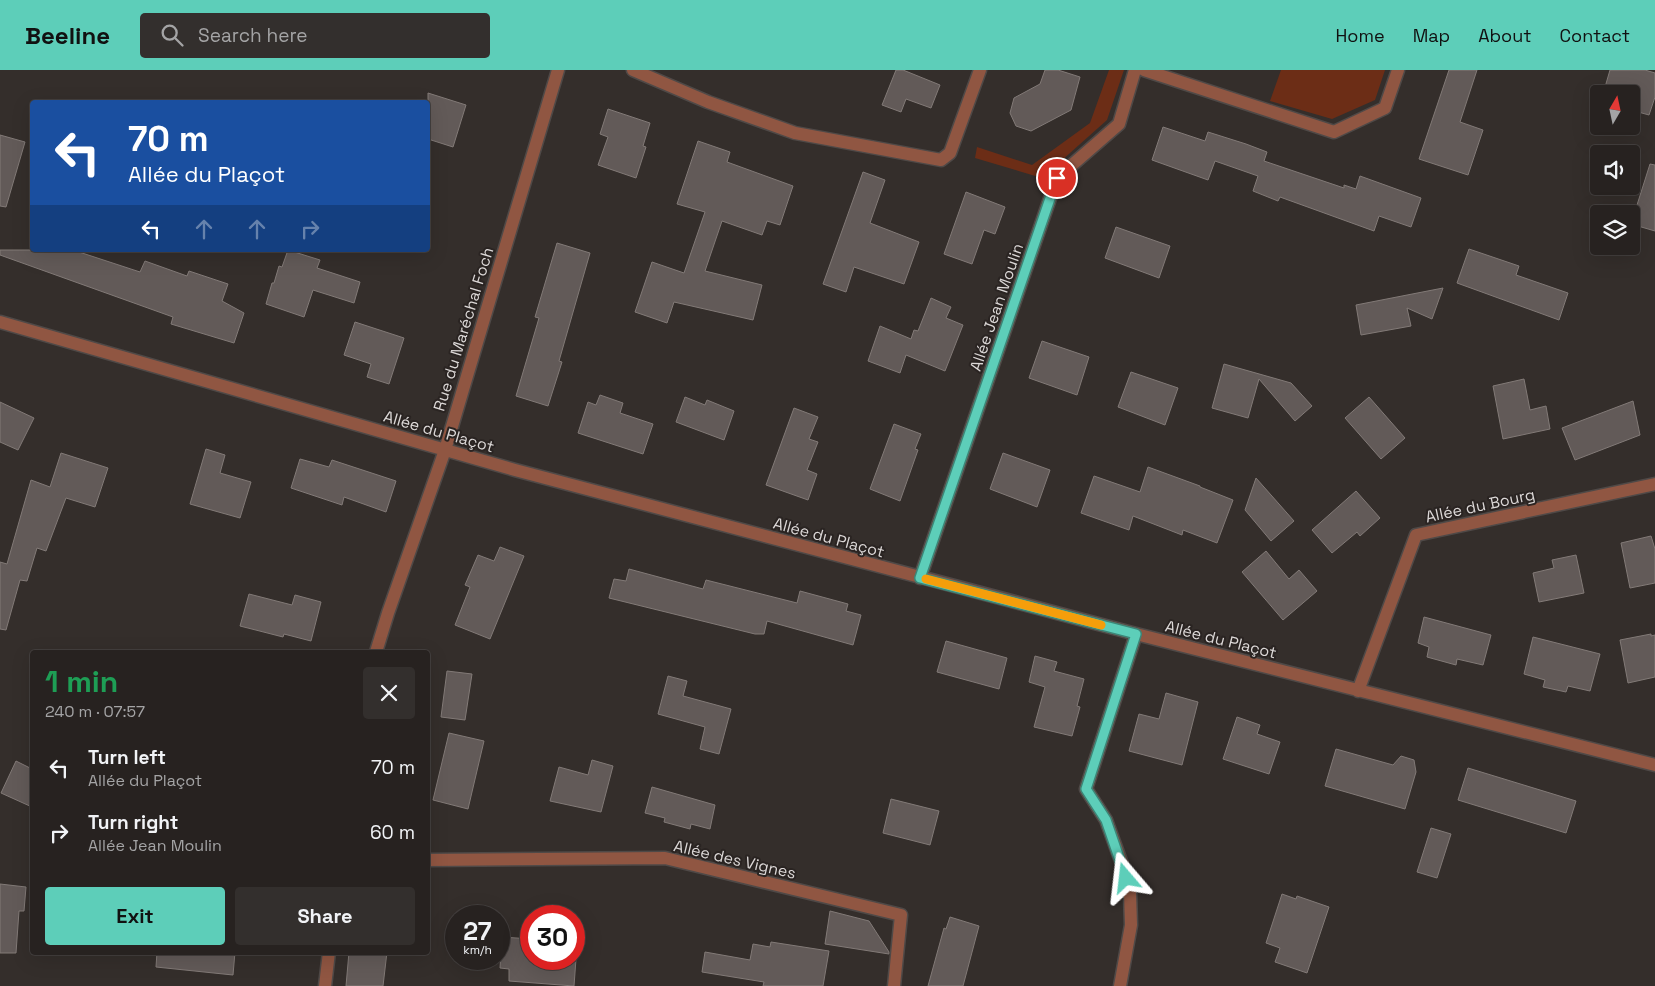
<!DOCTYPE html>
<html lang="en">
<head>
<meta charset="utf-8">
<style>
  body { margin:0; font-family:"Space Grotesk",sans-serif; background:#332f2d; color:#f1f3f6; height:100vh; display:flex; flex-direction:column; font-size:19px; white-space:nowrap }
  * { box-sizing:border-box; margin:0 }
  p { font-size:16px; color:#a4a4a5 }
  .icon { flex:none; width:28px; height:28px; fill:none; stroke:currentColor; stroke-width:2; stroke-linecap:round; stroke-linejoin:round }
  .map { position:relative; flex:1; overflow:hidden }
  .drawer { position:absolute; left:30px; top:580px; width:400px; height:305px; display:flex; flex-direction:column; background:#272220; border-radius:5px; box-shadow:0 5px 20px #0002,0 0 0 1px #433f3e }
  .drawer>* { flex:none }
  .guide { position:absolute; left:30px; top:30px; width:400px; height:152px; border-radius:5px; box-shadow:0 5px 20px #0002,0 0 0 1px #433f3e; background:#1a4fa0; color:#fff; overflow:hidden }
  .needle { width:32px; rotate:9deg }
  .tools { position:absolute; left:1590px; top:15px; display:grid; gap:10px }
  .tools a { display:grid; place-items:center; width:50px; height:50px; border-radius:5px; background:#272220; box-shadow:0 5px 20px #0002,0 0 0 1px #433f3e; font-size:25px }
  .speed { position:absolute; left:445px; top:835px; display:flex; gap:10px; font-size:25px; font-weight:700; text-align:center }
  .speed>* { display:grid; place-content:center; width:65px; height:65px; border-radius:50%; background:#272220; box-shadow:0 5px 20px #0002,0 0 0 1px #433f3e; line-height:1 }
  .speed small { font-size:12px; font-weight:400 }
  .speed .limit { border:8px solid #d22; background:#fff; color:#111 }
  .pin { position:absolute; display:grid; place-items:center; width:42px; height:42px; color:#fff; margin:-21px; border:2px solid #fff; border-radius:50%; box-shadow:0 1px 5px #0007 }
  .me { position:absolute; width:55px; margin:-28px; rotate:343deg; stroke-linejoin:round; filter:drop-shadow(0 0 4px #0008) }
  .turn { display:flex; align-items:center; gap:18px; height:105px; padding:0 15px; font-size:22px }
  .turn .icon { width:65px; height:65px; stroke-width:2.5 }
  .turn b { display:block; font-size:35px; line-height:42px }
  .lanes { display:flex; align-items:center; height:48px; padding:0 15px; background:#0003; justify-content:center; gap:25px; direction:ltr }
  .lanes .off { opacity:.35 }
  .round { display:grid; place-items:center; flex:none; width:52px; height:52px; border-radius:5px; background:#332f2d }
  .overview { display:flex; align-items:center; justify-content:space-between; height:85px; padding:0 15px }
  h1 { font-size:30px; font-weight:700; line-height:38px; color:#1e9e55 }
  .action { display:flex; gap:10px; margin-top:auto; padding:10px 15px }
  .action a { flex:1; height:58px; border-radius:5px; background:#5dceb9; color:#111; font-size:20px; font-weight:700; line-height:58px; text-align:center }
  .action a+a { background:#332f2d; color:#f1f3f6 }
  ul { padding:0; list-style:none }
  li { display:flex; align-items:center; gap:15px; height:65px; padding:0 15px }
  li div { flex:1 }
  li b { display:block; font-size:19px }
  li em { font-style:normal }
  header { display:flex; align-items:center; gap:30px; box-sizing:border-box; height:70px; padding:0 25px; background:#5dceb9; color:#111 }
  header strong { font-size:24px }
  nav { display:flex; gap:28px; margin-inline-start:auto; font-size:18px }
  .search { width:350px; height:45px; background:#332f2d; display:flex; align-items:center; gap:12px; box-sizing:border-box; padding:0 18px; border-radius:5px; color:#a4a4a5; font-size:19px }
  .map>svg:first-child { display:block }
  .green { fill:#6c2d16 }
  .building { fill:#625a58; stroke:#827a77 }
  .lines { fill:none; stroke-linecap:round; stroke-linejoin:round }
  .street-casing { stroke:#4f4947; stroke-width:15 }
  .street { stroke:#905642; stroke-width:12 }
  .route-casing { stroke:#3c8678; stroke-width:12 }
  .route { stroke:#5dceb9; stroke-width:9 }
  .slow { stroke:#f59e0b; stroke-width:9 }
  .labels { text-anchor:middle; stroke-width:4; stroke-linejoin:round; paint-order:stroke }
  .street-label { font-size:16px; fill:#dcd8d7; stroke:#2a2422 }
</style>
</head>
<body>
<header>
<strong>Beeline</strong>
<div class="search"><svg class="icon" aria-label="search" viewBox="0 0 24 24"><circle cx="10" cy="10" r="6"/><path d="M15 15l6 6"/></svg>Search here</div>
<nav><a>Home</a><a>Map</a><a>About</a><a>Contact</a></nav>
</header>
<div class="map">
<svg width="1655" height="916" viewBox="0 0 1655 916">
  <rect width="100%" height="100%" fill="#342e2b"/>
  <!-- green -->
  <path class="green" d="M 1109,0 L 1124,0 L 1107,50 L 1042,108 L 975,88 L 977,77 L 1032,95 L 1090,53 Z
    M 1281,0 L 1385,0 L 1375,30 L 1332,49 L 1270,31 Z"/>
  <!-- building -->
  <path class="building" d="M 896,0 L 903,0 L 940,15 L 931,38 L 906,29 L 901,42 L 882,35 Z
    M 1045,0 L 1058,0 L 1080,7 L 1071,40 L 1031,61 L 1016,56 L 1010,43 L 1014,28 L 1040,14 Z
    M 1449,0 L 1477,0 L 1460,52 L 1483,60 L 1468,105 L 1419,89 Z
    M 1610,0 L 1645,0 L 1655,3 L 1655,27 L 1649,45 L 1631,40 L 1631,24 L 1603,24 Z
    M 428,23 L 466,35 L 453,77 L 428,69 Z
    M 608,39 L 650,53 L 643,76 L 646,77 L 636,108 L 598,95 L 608,67 L 600,64 Z
    M 1163,57 L 1205,71 L 1208,62 L 1246,74 L 1267,82 L 1264,91 L 1344,118 L 1344,115 L 1356,119 L 1360,106 L 1421,128 L 1411,157 L 1379,146 L 1374,161 L 1280,127 L 1278,131 L 1253,121 L 1258,106 L 1215,91 L 1208,110 L 1152,90 Z
    M 0,65 L 25,72 L 6,137 L 0,136 Z
    M 698,71 L 730,82 L 727,92 L 793,116 L 780,155 L 767,151 L 762,165 L 722,151 L 705,201 L 762,215 L 753,250 L 674,232 L 667,253 L 635,242 L 652,192 L 684,203 L 705,142 L 677,134 Z
    M 1650,94 L 1655,95 L 1655,161 L 1631,154 Z
    M 863,102 L 885,110 L 870,153 L 919,172 L 904,214 L 854,197 L 846,222 L 823,214 Z
    M 966,122 L 1005,137 L 995,164 L 984,160 L 972,194 L 944,184 Z
    M 1116,157 L 1170,176 L 1159,208 L 1105,188 Z
    M 557,173 L 590,183 L 559,291 L 562,292 L 548,336 L 516,326 L 539,248 L 535,247 Z
    M 1469,179 L 1519,196 L 1516,205 L 1568,223 L 1559,250 L 1457,213 Z
    M 0,180 L 73,180 L 140,202 L 145,191 L 187,206 L 189,201 L 228,214 L 222,231 L 244,243 L 234,273 L 171,254 L 173,247 L 0,185 Z
    M 288,180 L 320,190 L 317,198 L 360,212 L 354,233 L 313,220 L 304,247 L 266,234 L 272,213 L 274,213 L 279,196 L 282,197 Z
    M 1443,218 L 1432,249 L 1407,238 L 1411,256 L 1361,265 L 1356,235 Z
    M 931,228 L 951,237 L 946,248 L 963,255 L 945,301 L 906,285 L 900,303 L 868,291 L 880,256 L 911,269 L 914,260 L 918,261 Z
    M 355,252 L 404,268 L 389,314 L 367,307 L 371,294 L 344,285 Z
    M 1042,271 L 1089,287 L 1077,325 L 1029,308 Z
    M 1224,294 L 1291,313 L 1312,336 L 1295,351 L 1259,309 L 1248,348 L 1212,338 Z
    M 1131,302 L 1178,318 L 1165,355 L 1118,337 Z
    M 1524,309 L 1530,340 L 1546,336 L 1550,359 L 1503,369 L 1493,316 Z
    M 600,325 L 623,333 L 620,343 L 653,354 L 643,384 L 578,363 L 588,332 L 596,335 Z
    M 685,327 L 705,335 L 707,330 L 734,341 L 724,370 L 676,352 Z
    M 1369,327 L 1405,368 L 1381,389 L 1345,348 Z
    M 1633,331 L 1640,365 L 1575,390 L 1562,358 Z
    M 0,332 L 34,348 L 18,380 L 0,372 Z
    M 794,338 L 818,347 L 809,369 L 818,372 L 807,400 L 817,404 L 808,430 L 766,415 Z
    M 894,354 L 921,364 L 915,379 L 918,380 L 900,431 L 870,419 Z
    M 206,379 L 225,385 L 220,403 L 251,412 L 240,448 L 190,434 Z
    M 61,383 L 108,398 L 95,437 L 66,428 L 46,481 L 37,478 L 27,511 L 20,510 L 6,560 L 0,559 L 0,492 L 7,494 L 31,410 L 50,417 Z
    M 1003,383 L 1050,400 L 1037,437 L 990,419 Z
    M 300,389 L 329,397 L 332,390 L 396,411 L 386,442 L 344,427 L 342,435 L 291,418 Z
    M 1148,397 L 1200,416 L 1200,417 L 1233,430 L 1217,473 L 1183,460 L 1182,465 L 1133,446 L 1129,460 L 1081,443 L 1094,406 L 1140,422 Z
    M 1256,408 L 1294,451 L 1271,471 L 1245,440 Z
    M 1356,421 L 1380,448 L 1360,466 L 1357,462 L 1332,483 L 1312,460 Z
    M 1651,466 L 1655,479 L 1655,513 L 1630,518 L 1621,473 Z
    M 500,477 L 524,486 L 490,569 L 455,555 L 470,517 L 465,515 L 478,485 L 494,491 Z
    M 1266,481 L 1289,509 L 1299,500 L 1317,521 L 1283,550 L 1242,502 Z
    M 1576,485 L 1584,523 L 1539,532 L 1533,503 L 1554,498 L 1552,490 Z
    M 629,499 L 703,519 L 706,510 L 797,533 L 800,521 L 848,534 L 846,541 L 861,545 L 853,575 L 767,551 L 764,564 L 755,564 L 609,528 L 614,509 L 626,511 Z
    M 249,524 L 292,535 L 295,525 L 321,532 L 311,571 L 284,564 L 283,567 L 240,556 Z
    M 1424,547 L 1491,565 L 1483,595 L 1457,589 L 1456,595 L 1427,587 L 1429,577 L 1418,573 Z
    M 1651,564 L 1651,566 L 1655,565 L 1655,607 L 1628,613 L 1620,570 Z
    M 1533,567 L 1600,584 L 1590,621 L 1568,616 L 1566,622 L 1543,617 L 1545,610 L 1524,604 Z
    M 946,571 L 1007,588 L 999,619 L 937,602 Z
    M 1035,586 L 1057,592 L 1054,601 L 1084,609 L 1077,636 L 1080,637 L 1072,666 L 1034,657 L 1045,617 L 1029,612 Z
    M 447,601 L 472,604 L 465,650 L 441,647 Z
    M 668,606 L 687,611 L 683,626 L 731,639 L 719,684 L 700,679 L 705,657 L 658,644 Z
    M 1166,623 L 1198,632 L 1182,695 L 1129,681 L 1139,644 L 1159,649 Z
    M 1237,647 L 1260,655 L 1257,664 L 1280,672 L 1269,704 L 1223,689 Z
    M 449,663 L 484,671 L 468,739 L 433,730 Z
    M 1336,679 L 1393,695 L 1401,686 L 1414,690 L 1416,702 L 1405,739 L 1325,716 Z
    M 592,690 L 613,696 L 601,742 L 550,731 L 559,697 L 588,705 Z
    M 16,691 L 32,699 L 32,737 L 1,723 Z
    M 1468,698 L 1576,731 L 1566,763 L 1458,730 Z
    M 652,717 L 715,735 L 710,759 L 691,754 L 690,759 L 664,752 L 665,748 L 645,743 Z
    M 891,729 L 939,741 L 930,775 L 883,763 Z
    M 1431,758 L 1451,764 L 1437,808 L 1417,802 Z
    M 0,814 L 26,817 L 24,841 L 19,841 L 16,883 L 0,883 Z
    M 1282,824 L 1296,829 L 1297,826 L 1329,837 L 1307,903 L 1275,892 L 1280,878 L 1266,873 Z
    M 830,841 L 869,851 L 889,882 L 889,884 L 825,874 Z
    M 950,847 L 979,856 L 963,916 L 928,916 L 944,858 L 946,859 Z
    M 502,867 L 531,869 L 531,889 L 576,889 L 574,916 L 509,911 L 509,899 L 500,898 Z
    M 771,872 L 829,881 L 823,916 L 763,916 L 764,912 L 702,902 L 705,882 L 750,890 L 753,874 L 770,877 Z
    M 157,882 L 235,882 L 233,905 L 156,897 Z
    M 349,882 L 387,882 L 383,916 L 346,916 Z"/>
  <g class="lines">
    <!-- street casing -->
    <g class="street-casing">
      <path id="street" d="M 633,0 L 708,32 L 795,63 L 941,90 L 950,83 L 980,0
        M 1144,0 L 1334,62 L 1385,38 L 1398,0
        M 0,252 L 515,400 L 1136,564 L 1655,695
        M 920,508 L 1057,108 L 1119,54 L 1135,0
        M 376,582 L 388,543 L 445,380 L 558,0
        M 1358,621 L 1416,465 L 1655,414
        M 428,790 L 665,788 L 901,845 L 894,916
        M 325,916 L 329,882
        M 1120,916 L 1131,855 L 1130,823 L 1122,794 L 1106,750 L 1086,719 L 1136,564"/>
    </g>
    <!-- street -->
    <use href="#street" class="street"/>
  </g>
  <g class="lines">
    <!-- route casing -->
    <g class="route-casing">
      <path id="route" d="M 1057,108 L 920,508 L 1136,564 L 1086,719 L 1106,750 L 1126,808"/>
    </g>
    <!-- route -->
    <use href="#route" class="route"/>
    <!-- slow -->
    <path class="slow" d="M 926,509 L 1101,555"/>
  </g>
  <g class="labels">
    <!-- street labels -->
    <g class="street-label">
      <text transform="translate(996 237) rotate(-71)" y="6">Allée Jean Moulin</text>
      <text transform="translate(463 259) rotate(-73)" y="6">Rue du Maréchal Foch</text>
      <text transform="translate(439 361) rotate(16)" y="6">Allée du Plaçot</text>
      <text transform="translate(1480 435) rotate(-12)" y="6">Allée du Bourg</text>
      <text transform="translate(829 467) rotate(15)" y="6">Allée du Plaçot</text>
      <text transform="translate(1221 569) rotate(14)" y="6">Allée du Plaçot</text>
      <text transform="translate(735 789) rotate(13)" y="6">Allée des Vignes</text>
    </g>
  </g>
</svg>
<div class="tools">
<a><svg class="needle" viewBox="-14 -14 28 28"><path d="M0-13l5 13h-10z" fill="#e53935"/><path d="M0 13l5-13h-10z" fill="#a4a4a5"/></svg></a>
<a><svg class="icon" aria-label="sound" viewBox="0 0 24 24"><path d="M4 9h4l5-4v14l-5-4H4zM17 9q2 3 0 6"/></svg></a>
<a><svg class="icon" aria-label="layers" viewBox="0 0 24 24"><path d="M12 4l9 5-9 5-9-5zM3 14l9 5 9-5"/></svg></a>
</div>
<div class="speed"><div>27<small>km/h</small></div><div class="limit">30</div></div>
<div class="pin" style="left:1057px;top:108px;background:#d93025"><svg class="icon" aria-label="arrive" viewBox="0 0 24 24"><path d="M6 21V4h12l-3 4 3 4H6"/></svg></div>
<svg class="me" style="left:1126px;top:808px" viewBox="-20 -20 40 40"><path d="M0-17L14 15 0 8-14 15z" fill="#5dceb9" stroke="#fff" stroke-width="4"/></svg>
<div class="guide">
<div class="turn"><svg class="icon" aria-label="left" viewBox="0 0 24 24"><path d="M17 20v-9H6M10 6l-5 5 5 5"/></svg><div><b>70 m</b>Allée du Plaçot</div></div>
<div class="lanes"><svg class="icon" aria-label="left" viewBox="0 0 24 24"><path d="M17 20v-9H6M10 6l-5 5 5 5"/></svg><svg class="icon off" aria-label="ahead" viewBox="0 0 24 24"><path d="M12 20V5M6 11l6-6 6 6"/></svg><svg class="icon off" aria-label="ahead" viewBox="0 0 24 24"><path d="M12 20V5M6 11l6-6 6 6"/></svg><svg class="icon off" aria-label="right" viewBox="0 0 24 24"><path d="M7 20v-9h11M14 6l5 5-5 5"/></svg></div>
</div>
<section class="drawer">
<div class="overview"><div><h1>1 min</h1><p>240 m · 07:57</p></div><a class="round"><svg class="icon" aria-label="close" viewBox="0 0 24 24"><path d="M6 6l12 12M18 6L6 18"/></svg></a></div>
<ul>
<li><svg class="icon" aria-label="left" viewBox="0 0 24 24"><path d="M17 20v-9H6M10 6l-5 5 5 5"/></svg><div><b>Turn left</b><p>Allée du Plaçot</p></div><em>70 m</em></li>
<li><svg class="icon" aria-label="right" viewBox="0 0 24 24"><path d="M7 20v-9h11M14 6l5 5-5 5"/></svg><div><b>Turn right</b><p>Allée Jean Moulin</p></div><em>60 m</em></li>
</ul>
<div class="action"><a>Exit</a><a>Share</a></div>
</section>
</div>
</body>
</html>
